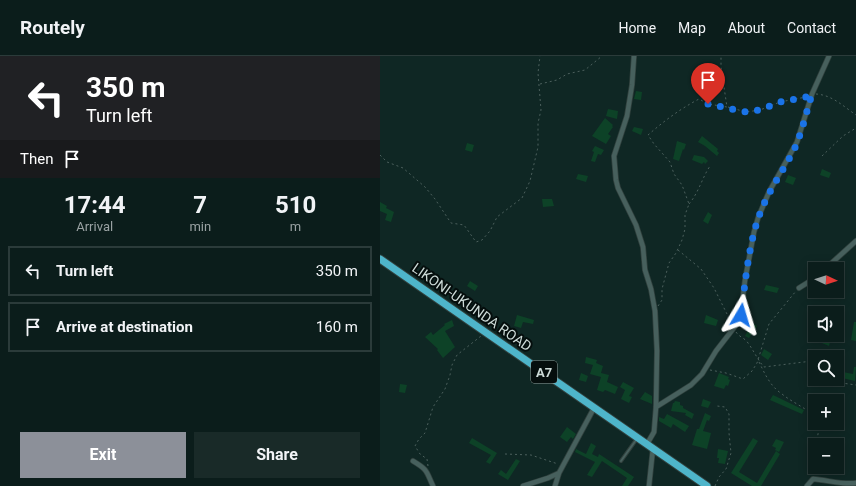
<!DOCTYPE html>
<html lang="en">
<head>
<meta charset="utf-8">
<style>
  body { margin:0; font-family:Roboto,sans-serif; background:#192a28; color:#f1f3f6; height:100vh; display:flex; flex-direction:column; font-size:15px; white-space:nowrap }
  * { box-sizing:border-box; margin:0 }
  p { font-size:13px; color:#9aa2a3 }
  .icon { flex:none; width:22px; height:22px; fill:none; stroke:currentColor; stroke-width:2; stroke-linecap:round; stroke-linejoin:round }
  .map { position:relative; flex:1; overflow:hidden }
  .details { display:flex; flex-direction:column; background:#0b1d1b; width:380px }
  .details>* { flex:none }
  .guide { background:#202124; color:#fff; overflow:hidden }
  .needle { width:26px; rotate:94deg }
  .fabs { position:absolute; left:428px; top:206px; display:grid; gap:8px }
  .fabs a { display:grid; place-items:center; width:36px; height:36px; border-radius:0px; background:#0b1d1b; box-shadow:0 2px 10px #0003,0 0 0 1px #2b3b3a; font-size:20px }
  .pin { position:absolute; display:grid; place-items:center; width:34px; height:34px; color:#fff; margin:-41px -17px; border-radius:50% 50% 50% 0; rotate:-45deg; box-shadow:0 0 4px #0007 }
  .pin .icon { rotate:45deg }
  .me { position:absolute; width:44px; margin:-22px; rotate:7deg; stroke-linejoin:round; filter:drop-shadow(0 0 3px #0008) }
  .turn { display:flex; align-items:center; gap:14px; height:84px; padding:0 20px; font-size:18px }
  .turn .icon { width:52px; height:52px; stroke-width:2.5 }
  .turn b { display:block; font-size:28px; line-height:34px }
  .then { display:flex; align-items:center; height:38px; padding:0 20px; background:#0003; gap:8px; font-size:15px }
  .eta { display:flex; justify-content:space-evenly; align-items:center; height:68px; text-align:center }
  .eta b { font-size:24px; font-weight:700; line-height:28px }
  .button { display:flex; gap:8px; margin-top:auto; padding:8px 20px }
  .button a { flex:1; height:46px; border-radius:0px; background:#8c9099; color:#fff; font-size:16px; font-weight:700; line-height:46px; text-align:center }
  .button a+a { background:#192a28; color:#f1f3f6 }
  ul { padding:0; list-style:none }
  li { display:flex; align-items:center; gap:12px; height:50px; margin:0 8px 6px; padding:0 12px; border:2px solid #2b3b3a; border-radius:0px }
  li div { flex:1 }
  li b { display:block; font-size:15px }
  li em { font-style:normal }
  header { display:flex; align-items:center; gap:24px; box-sizing:border-box; height:56px; padding:0 20px; background:#0b1d1b; border-bottom:1px solid #2b3b3a }
  header strong { font-size:19px }
  nav { display:flex; gap:22px; margin-inline-start:auto; font-size:14px }
  main { display:flex; flex:1; min-height:0 }
  .map>svg:first-child { display:block }
  .building { fill:#0d4227 }
  .lines { fill:none; stroke-linecap:round; stroke-linejoin:round }
  .service-casing { stroke:#31413e; stroke-width:4 }
  .minor-casing { stroke:#31413e; stroke-width:6 }
  .trunk-casing { stroke:#31413e; stroke-width:9 }
  .path { stroke:#4c605d; stroke-width:1; stroke-dasharray:2 3; stroke-linecap:butt }
  .service { stroke:#47605d; stroke-width:2 }
  .minor { stroke:#47605d; stroke-width:4.5 }
  .trunk { stroke:#4eb5ca; stroke-width:7 }
  .route { stroke:#1a73e8; stroke-width:7; stroke-dasharray:0 12.6 }
  .labels { text-anchor:middle; stroke-width:4; stroke-linejoin:round; paint-order:stroke }
  .shield { fill:#050e0d; stroke:#919e9b; stroke-width:1 }
  .shield-label { font-size:13px; font-weight:bold; fill:#cddbd8 }
  .street-label { font-size:14px; fill:#cddbd8; stroke:#050e0d }
</style>
</head>
<body>
<header>
<strong>Routely</strong>
<nav><a>Home</a><a>Map</a><a>About</a><a>Contact</a></nav>
</header>
<main>
<section class="details">
<div class="guide">
<div class="turn"><svg class="icon" aria-label="left" viewBox="0 0 24 24"><path d="M17 20v-9H6M10 6l-5 5 5 5"/></svg><div><b>350 m</b>Turn left</div></div>
<div class="then">Then<svg class="icon" aria-label="arrive" viewBox="0 0 24 24"><path d="M6 21V4h12l-3 4 3 4H6"/></svg></div>
</div>
<div class="eta">
<div><b>17:44</b><p>Arrival</p></div>
<div><b>7</b><p>min</p></div>
<div><b>510</b><p>m</p></div>
</div>
<ul>
<li><svg class="icon" aria-label="left" viewBox="0 0 24 24"><path d="M17 20v-9H6M10 6l-5 5 5 5"/></svg><div><b>Turn left</b></div><em>350 m</em></li>
<li><svg class="icon" aria-label="arrive" viewBox="0 0 24 24"><path d="M6 21V4h12l-3 4 3 4H6"/></svg><div><b>Arrive at destination</b></div><em>160 m</em></li>
</ul>
<div class="button"><a>Exit</a><a>Share</a></div>
</section>
<div class="map">
<svg width="476" height="430" viewBox="0 0 476 430">
  <rect width="100%" height="100%" fill="#0f2724"/>
  <!-- building -->
  <path class="building" d="M 256,35 L 262,36 L 261,44 L 254,43 Z
    M 228,53 L 238,55 L 237,63 L 226,60 Z
    M 225,62 L 233,69 L 232,70 L 233,71 L 228,78 L 231,80 L 226,88 L 212,80 Z
    M 254,71 L 263,73 L 261,79 L 252,75 Z
    M 322,80 L 338,93 L 337,95 L 339,97 L 337,100 L 325,90 L 318,86 Z
    M 297,85 L 306,88 L 304,94 L 303,93 L 299,105 L 293,103 Z
    M 87,87 L 94,89 L 92,96 L 85,94 Z
    M 215,90 L 224,94 L 221,99 L 218,98 L 215,106 L 211,105 L 214,96 L 212,95 Z
    M 314,99 L 324,101 L 328,105 L 325,108 L 324,106 L 322,108 L 312,104 Z
    M 442,113 L 451,117 L 449,122 L 440,119 Z
    M 198,118 L 208,120 L 206,126 L 196,123 Z
    M 408,119 L 416,122 L 413,129 L 405,126 Z
    M 162,143 L 172,143 L 174,150 L 163,151 Z
    M 0,146 L 7,150 L 6,152 L 14,156 L 11,166 L 5,164 L 7,158 L 0,155 Z
    M 328,156 L 332,159 L 328,168 L 323,165 Z
    M 90,225 L 98,230 L 95,235 L 87,230 Z
    M 386,229 L 399,232 L 397,237 L 384,234 Z
    M 137,259 L 154,264 L 153,268 L 143,266 L 141,272 L 134,270 Z
    M 326,259 L 338,264 L 336,270 L 324,267 Z
    M 72,264 L 74,270 L 65,275 L 75,291 L 63,302 L 57,294 L 58,293 L 45,281 L 51,276 L 53,279 L 65,269 L 64,268 Z
    M 371,266 L 377,270 L 369,282 L 365,280 L 369,272 L 367,271 Z
    M 474,266 L 476,266 L 476,285 L 471,284 Z
    M 445,280 L 451,282 L 449,290 L 442,287 Z
    M 384,293 L 392,298 L 388,304 L 381,299 Z
    M 206,301 L 217,304 L 216,307 L 223,310 L 221,317 L 229,319 L 227,326 L 238,331 L 235,338 L 225,334 L 223,336 L 217,334 L 221,321 L 210,318 L 213,309 L 205,307 Z
    M 474,311 L 476,311 L 475,325 L 462,322 L 463,316 L 473,318 Z
    M 201,317 L 208,320 L 206,326 L 199,324 Z
    M 339,317 L 349,321 L 348,323 L 350,324 L 348,330 L 346,329 L 344,333 L 334,330 Z
    M 243,326 L 254,332 L 249,340 L 252,341 L 249,347 L 241,343 L 245,334 L 240,331 Z
    M 20,328 L 27,329 L 25,337 L 19,336 Z
    M 265,336 L 272,340 L 272,348 L 260,343 Z
    M 393,339 L 424,354 L 422,358 L 390,344 Z
    M 323,343 L 331,346 L 328,352 L 321,350 Z
    M 295,345 L 300,346 L 300,349 L 303,350 L 303,352 L 314,358 L 312,363 L 305,359 L 306,357 L 291,355 L 293,347 L 294,347 Z
    M 325,357 L 331,360 L 329,365 L 327,364 L 323,375 L 331,377 L 327,393 L 312,389 L 317,373 L 319,373 Z
    M 287,358 L 309,370 L 305,376 L 293,368 L 291,372 L 279,365 L 279,361 L 284,363 Z
    M 187,371 L 196,378 L 193,383 L 191,381 L 187,386 L 180,381 Z
    M 92,382 L 117,397 L 110,408 L 106,406 L 111,399 L 89,387 Z
    M 373,382 L 378,385 L 359,416 L 377,427 L 396,395 L 400,398 L 381,430 L 372,430 L 351,417 Z
    M 396,383 L 404,386 L 399,396 L 395,394 L 396,392 L 392,390 Z
    M 211,387 L 216,390 L 212,398 L 218,401 L 219,398 L 254,421 L 248,430 L 242,430 L 247,422 L 222,405 L 212,421 L 207,419 L 215,406 L 195,396 L 196,393 L 206,398 Z
    M 338,393 L 348,395 L 345,408 L 338,407 L 339,402 L 337,402 Z
    M 136,403 L 140,405 L 128,424 L 118,418 L 121,414 L 126,418 Z"/>
  <g class="lines">
    <!-- service casing -->
    <g class="service-casing">
      <path id="service" d="M 241,405 L 256,384"/>
    </g>
    <!-- minor casing -->
    <g class="minor-casing">
      <path id="minor" d="M 254,0 L 252,29 L 247,60 L 234,100 L 236,124 L 238,132 L 256,169 L 263,191 L 265,214 L 271,233 L 275,255 L 277,295 L 276,351 L 274,376 L 267,388
        M 445,213 L 476,185
        M 419,232 L 435,222
        M 276,351 L 311,329 L 322,318 L 336,295 L 360,264 L 365,224 L 374,176 L 378,162 L 389,136 L 417,86 L 432,38 L 449,0
        M 33,405 C 48,414 46,415 53,430
        M 143,430 L 168,422 L 179,417
        M 175,430 L 179,417 L 214,352
        M 269,430 L 273,392
        M 427,430 L 433,423 C 447,424 463,429 476,427"/>
    </g>
    <!-- trunk casing -->
    <g class="trunk-casing">
      <path id="trunk" d="M 0,203 L 327,430"/>
    </g>
    <!-- path -->
    <path class="path" d="M 160,28 L 177,24 L 187,18 L 205,14 L 222,0
      M 436,38 C 452,39 463,50 476,59
      M 348,51 L 366,56 L 380,54 L 400,46 L 426,41
      M 0,99 L 7,106 L 23,112 L 45,131 L 55,143 L 71,167 L 84,169 L 96,186 L 102,184 L 110,175 L 117,161 L 142,142 L 150,125 L 158,91 L 158,67 L 161,54 L 158,17 L 160,0
      M 442,100 L 463,80 L 476,72
      M 309,148 C 319,136 322,122 330,110
      M 298,194 L 321,213 L 334,232 L 352,268
      M 278,250 L 282,244 L 282,233 L 289,207 L 296,197 L 302,184 L 305,173 L 305,159 L 309,148 L 302,129 L 294,118 L 290,106 L 274,88 L 268,79 C 284,65 300,53 319,43 L 328,48 L 347,51 L 341,11 L 341,0
      M 356,276 C 359,281 365,282 368,287 C 374,295 377,303 384,311 L 432,305 L 435,307
      M 379,306 C 385,318 390,330 402,338 C 413,347 425,351 435,361
      M 330,314 L 346,317 L 363,323 L 372,315 L 377,307 L 389,268 L 416,235
      M 457,323 L 462,327 L 476,329
      M 436,389 L 440,367
      M 125,398 L 151,399 L 178,408
      M 48,410 L 47,403 L 40,398 L 35,390 L 39,383 L 45,377 L 53,351 L 65,333 L 70,319 L 72,309 L 77,299 L 101,280
      M 433,418 L 435,396
      M 335,430 L 339,421 L 346,413 L 351,397 L 349,377 L 349,358 L 345,351 L 337,350"/>
    <!-- service -->
    <use href="#service" class="service"/>
    <!-- minor -->
    <use href="#minor" class="minor"/>
    <!-- trunk -->
    <use href="#trunk" class="trunk"/>
  </g>
  <g class="lines">
    <!-- route -->
    <path class="route" d="M 328,48 L 366,56 L 380,54 L 400,46 L 426,41 L 432,38 C 426,57 422,77 413,96 C 401,118 386,139 378,163 C 368,193 365,229 361,259"/>
  </g>
  <g class="labels">
    <!-- shield labels -->
    <rect class="shield" x="151" y="305" width="26" height="22" rx="3"/>
    <g class="shield-label">
      <text x="164" y="321">A7</text>
    </g>
    <!-- street labels -->
    <g class="street-label">
      <text transform="translate(92 251) rotate(35)" y="5">LIKONI-UKUNDA ROAD</text>
    </g>
  </g>
</svg>
<div class="fabs">
<a><svg class="needle" viewBox="-14 -14 28 28"><path d="M0-13l5 13h-10z" fill="#e53935"/><path d="M0 13l5-13h-10z" fill="#9aa2a3"/></svg></a>
<a><svg class="icon" aria-label="sound" viewBox="0 0 24 24"><path d="M4 9h4l5-4v14l-5-4H4zM17 9q2 3 0 6"/></svg></a>
<a><svg class="icon" aria-label="search" viewBox="0 0 24 24"><circle cx="10" cy="10" r="6"/><path d="M15 15l6 6"/></svg></a>
<a>+</a>
<a>−</a>
</div>
<div class="pin" style="left:328px;top:48px;background:#d93025"><svg class="icon" aria-label="arrive" viewBox="0 0 24 24"><path d="M6 21V4h12l-3 4 3 4H6"/></svg></div>
<svg class="me" style="left:361px;top:259px" viewBox="-20 -20 40 40"><path d="M0-17L14 15 0 8-14 15z" fill="#1a73e8" stroke="#fff" stroke-width="4"/></svg>
</div>
</main>
</body>
</html>
